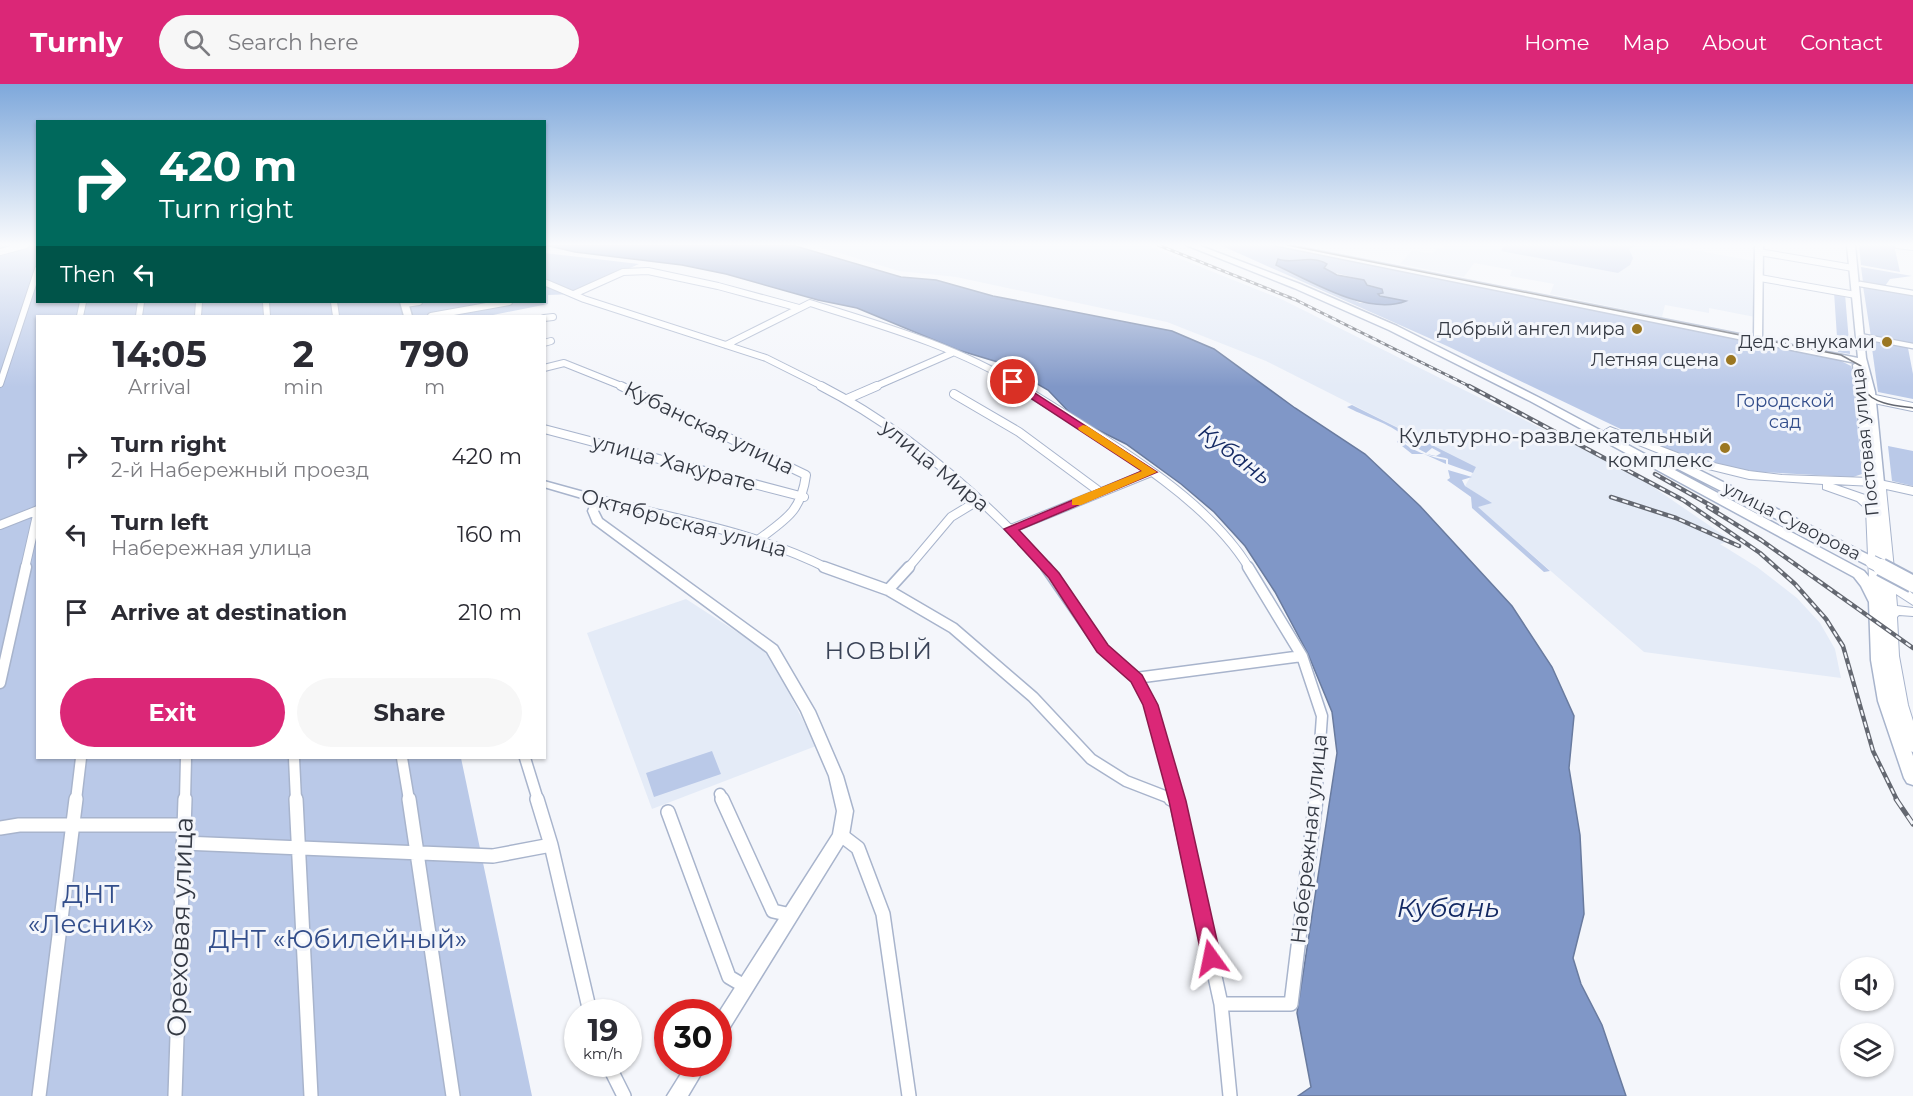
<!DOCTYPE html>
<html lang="en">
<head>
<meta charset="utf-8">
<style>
  body { margin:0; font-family:Montserrat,sans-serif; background:#f7f7f7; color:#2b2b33; height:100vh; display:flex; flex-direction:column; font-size:22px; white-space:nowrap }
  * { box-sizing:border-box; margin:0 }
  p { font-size:20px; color:#7c7c81 }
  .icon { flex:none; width:33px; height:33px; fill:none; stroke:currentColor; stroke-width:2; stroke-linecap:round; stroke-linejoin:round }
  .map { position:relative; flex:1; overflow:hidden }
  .sheet { position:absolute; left:36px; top:231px; width:510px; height:444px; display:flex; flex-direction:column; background:#fff; border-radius:0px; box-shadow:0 2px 4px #0004 }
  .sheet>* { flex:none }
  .top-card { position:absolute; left:36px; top:36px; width:510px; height:183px; border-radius:0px; box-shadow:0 2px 4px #0004; background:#00695c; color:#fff; overflow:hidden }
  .tools { position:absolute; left:1840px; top:873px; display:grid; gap:12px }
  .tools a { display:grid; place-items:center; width:54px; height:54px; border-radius:50%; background:#fff; box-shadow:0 2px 4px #0004; font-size:30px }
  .speed { position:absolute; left:564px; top:915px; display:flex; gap:12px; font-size:30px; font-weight:700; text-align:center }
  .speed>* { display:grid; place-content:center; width:78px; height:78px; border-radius:50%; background:#fff; box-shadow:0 2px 4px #0004; line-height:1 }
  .speed small { font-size:15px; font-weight:400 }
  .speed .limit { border:9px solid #d22; background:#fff; color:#111 }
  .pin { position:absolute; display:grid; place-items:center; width:51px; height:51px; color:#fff; margin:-26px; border:3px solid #fff; border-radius:50%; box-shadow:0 2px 6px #0007 }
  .me { position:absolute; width:66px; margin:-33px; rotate:348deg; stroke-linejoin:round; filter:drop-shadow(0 0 4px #0008) }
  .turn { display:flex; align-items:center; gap:21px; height:126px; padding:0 24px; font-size:27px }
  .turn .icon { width:78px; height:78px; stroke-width:2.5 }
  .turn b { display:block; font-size:42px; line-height:51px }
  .then { display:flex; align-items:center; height:57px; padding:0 24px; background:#0003; gap:12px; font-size:22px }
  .eta { display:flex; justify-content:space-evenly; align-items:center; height:102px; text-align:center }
  .eta b { font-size:36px; font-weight:700; line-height:42px }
  .cta { display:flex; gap:12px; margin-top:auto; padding:12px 24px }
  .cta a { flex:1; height:69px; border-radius:36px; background:#db2777; color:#fff; font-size:24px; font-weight:700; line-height:69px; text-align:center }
  .cta a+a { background:#f7f7f7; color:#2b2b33 }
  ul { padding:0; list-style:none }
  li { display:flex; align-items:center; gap:18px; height:78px; padding:0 24px }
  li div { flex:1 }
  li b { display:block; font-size:22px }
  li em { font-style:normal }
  header { display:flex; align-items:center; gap:36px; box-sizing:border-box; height:84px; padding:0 30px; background:#db2777; color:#fff }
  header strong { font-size:28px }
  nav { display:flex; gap:33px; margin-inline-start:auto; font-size:21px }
  .search { width:420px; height:54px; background:#f7f7f7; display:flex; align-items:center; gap:15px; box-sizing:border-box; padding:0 21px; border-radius:33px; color:#7c7c81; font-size:22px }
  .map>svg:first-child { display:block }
  .built { fill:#e4ebf7 }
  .green { fill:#bac9e8; fill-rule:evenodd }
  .water { fill:#8097c7; stroke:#697b9f; stroke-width:1.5 }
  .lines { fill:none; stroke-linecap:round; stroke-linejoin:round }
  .pedestrian-casing { stroke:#a8b4cc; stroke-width:7 }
  .minor-far3-casing { stroke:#a8b4cc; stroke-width:8 }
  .minor-far2-casing { stroke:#a8b4cc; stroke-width:10 }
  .minor-far1-casing { stroke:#a8b4cc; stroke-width:13 }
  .minor-casing { stroke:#a8b4cc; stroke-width:16 }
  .tertiary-casing { stroke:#a8b4cc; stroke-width:3 }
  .secondary-casing { stroke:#a8b4cc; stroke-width:2 }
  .primary-casing { stroke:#a8b4cc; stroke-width:3 }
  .pedestrian { stroke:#fff; stroke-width:4.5 }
  .minor-far3 { stroke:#fff; stroke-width:6 }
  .minor-far2 { stroke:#fff; stroke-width:8 }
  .minor-far1 { stroke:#fff; stroke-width:10 }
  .minor { stroke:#fff; stroke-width:13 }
  .tertiary { fill:#fff; fill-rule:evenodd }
  .secondary { fill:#fff; fill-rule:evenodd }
  .primary { fill:#fff; fill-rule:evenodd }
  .tram { stroke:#646871; stroke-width:1.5 }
  .rail-far2-casing { stroke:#646871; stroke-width:3 }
  .rail-far1-casing { stroke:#646871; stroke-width:4.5 }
  .rail-casing { stroke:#646871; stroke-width:5 }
  .rail-far2 { stroke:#f4f6fb; stroke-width:1.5; stroke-dasharray:4.5; stroke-linecap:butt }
  .rail-far1 { stroke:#f4f6fb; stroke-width:2; stroke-dasharray:6; stroke-linecap:butt }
  .rail { stroke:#f4f6fb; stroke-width:3; stroke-dasharray:10; stroke-linecap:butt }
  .primary-bridge-far1-casing { stroke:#a8b4cc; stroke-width:15; stroke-linecap:butt }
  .primary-bridge-casing { stroke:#a8b4cc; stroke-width:20; stroke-linecap:butt }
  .primary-bridge-far1 { stroke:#fff; stroke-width:13 }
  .primary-bridge { stroke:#fff; stroke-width:16 }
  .route { fill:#db2777; stroke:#8e194d; stroke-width:1.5 }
  .slow { fill:#f59e0b }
  .poi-dot { fill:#9b7722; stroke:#f4f6fb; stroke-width:2 }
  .labels { text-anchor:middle; stroke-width:6; stroke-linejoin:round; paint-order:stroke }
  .far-poi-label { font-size:18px; fill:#343943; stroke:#f4f6fb; text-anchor:end }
  .far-park-label { font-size:18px; fill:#334e8b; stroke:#f4f6fb }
  .far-street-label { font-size:18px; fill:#343943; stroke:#f4f6fb }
  .street-label { font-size:21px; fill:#343943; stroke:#f4f6fb }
  .poi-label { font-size:21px; fill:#343943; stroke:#f4f6fb; text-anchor:end }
  .water-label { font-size:22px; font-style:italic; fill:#132963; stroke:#f4f6fb }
  .quarter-label { font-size:24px; letter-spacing:1.5px; fill:#3a4357; stroke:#f4f6fb }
  .near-park-label { font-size:26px; fill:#334e8b; stroke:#f4f6fb }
  .near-street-label { font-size:26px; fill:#343943; stroke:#f4f6fb }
  .near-water-label { font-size:27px; font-style:italic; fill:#132963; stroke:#f4f6fb }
</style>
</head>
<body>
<header>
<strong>Turnly</strong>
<div class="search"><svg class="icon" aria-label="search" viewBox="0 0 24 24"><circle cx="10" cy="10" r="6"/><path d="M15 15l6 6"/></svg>Search here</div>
<nav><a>Home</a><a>Map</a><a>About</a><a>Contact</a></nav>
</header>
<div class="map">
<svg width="1913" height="1012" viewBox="0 0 1913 1012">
  <rect width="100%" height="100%" fill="#f4f6fb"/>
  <!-- built -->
  <path class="built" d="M 813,161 L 1146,161 L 1281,215 L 1637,392 L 1732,457 L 1720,460 L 1757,483 L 1797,514 L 1820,539 L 1835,565 L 1841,594 L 1644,568 L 1477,423 L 1491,419 L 1465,402 L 1476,383 L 1266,277 L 1167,238 L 956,193 L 899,187 Z
    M 1445,161 L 1667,161 L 1754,177 L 1755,233 L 1709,224 L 1709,229 L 1665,221 L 1662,233 L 1550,210 L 1554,200 L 1510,192 L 1512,186 L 1474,179 L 1464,193 L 1400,180 L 1412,166 L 1432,170 L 1437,164 L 1443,165 Z
    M 686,515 L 768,568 L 816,662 L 652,725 L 587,549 Z"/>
  <!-- green -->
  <path class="green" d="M 0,161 L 37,161 L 38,218 L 544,218 L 545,169 L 639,180 L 577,207 L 574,210 L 548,211 L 548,220 L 488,232 L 38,232 L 38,674 L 461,674 L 532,1012 L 0,1012 Z
    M 1220,161 L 1271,161 L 1835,274 L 1851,282 L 1852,285 L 1862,390 L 1853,393 L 1760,388 L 1724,383 L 1652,360 L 1447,262 ZM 1297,176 L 1319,176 L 1327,180 L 1324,183 L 1327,187 L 1364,196 L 1367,200 L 1382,205 L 1383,208 L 1378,210 C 1384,214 1394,215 1401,219 L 1360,219 L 1277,181 L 1282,177 Z
    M 1504,161 L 1635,161 L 1635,162 L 1629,165 L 1633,174 L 1630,181 L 1618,189 L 1501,167 Z
    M 1859,161 L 1894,161 L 1900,188 L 1861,181 Z
    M 1861,183 L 1912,192 L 1890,195 L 1885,202 L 1863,198 Z
    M 1863,202 L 1913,211 L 1913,261 L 1871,253 Z
    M 1834,208 L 1845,210 L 1850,270 L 1838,268 Z
    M 1871,257 L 1908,264 L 1913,290 L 1913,315 L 1878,308 Z
    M 1352,321 L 1476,383 L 1473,389 L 1448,380 L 1448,375 C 1441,372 1434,373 1427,370 L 1436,372 L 1441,369 L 1432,364 L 1426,369 L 1415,363 L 1425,361 L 1419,357 L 1413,362 L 1400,356 C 1410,366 1430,373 1446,376 L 1446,380 L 1424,370 L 1412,370 L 1397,358 L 1402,351 C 1393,341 1361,331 1347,323 Z
    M 1888,362 L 1913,367 L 1913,402 L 1892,397 Z
    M 1448,386 L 1472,393 L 1462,396 L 1465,402 L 1492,419 L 1478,423 L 1550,487 L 1544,488 L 1472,424 L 1471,413 L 1447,396 L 1450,394 Z
    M 712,667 L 721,690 L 654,713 L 646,689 Z"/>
  <!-- water -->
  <path class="water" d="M 545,161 L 792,161 L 901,193 L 936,196 L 993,212 L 1172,247 L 1214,265 L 1295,324 L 1365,370 L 1420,422 L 1512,522 L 1552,583 L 1574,632 L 1569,684 L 1580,751 L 1584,830 L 1573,874 L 1581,900 L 1602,941 L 1626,1012 L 1298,1012 L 1311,1003 L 1297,929 L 1337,669 L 1332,628 L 1308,570 L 1275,508 L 1245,462 L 1214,428 L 1181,400 L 1126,360 L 1084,339 L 1069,328 L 1048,306 L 1001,279 L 958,266 L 857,224 L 818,216 L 726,190 L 682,181 L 575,168 Z
    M 1278,175 C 1291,181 1312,170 1327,180 L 1324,184 L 1337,191 L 1364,196 L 1367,201 L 1382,205 L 1383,209 L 1378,210 L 1380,212 L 1406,217 C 1369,232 1314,199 1276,181 Z"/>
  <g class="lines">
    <!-- pedestrian casing -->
    <g class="pedestrian-casing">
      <path id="pedestrian" d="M 1860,200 L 1913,209
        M 1860,252 L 1913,262"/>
    </g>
    <!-- minor-far3 casing -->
    <g class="minor-far3-casing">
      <path id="minor-far3" d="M 1897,161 L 1913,163
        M 0,168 L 26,161
        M 1759,168 L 1853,184
        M 1760,194 L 1856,211
        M 544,198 L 584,215 L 766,274 L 824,303
        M 574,210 L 623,188 L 648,187 L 718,202 L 799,224
        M 266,218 L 267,232
        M 334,218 L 336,232
        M 405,220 L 419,218
        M 80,232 L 83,218
        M 139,232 L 141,218
        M 198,232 L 199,218
        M 431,232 L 509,218
        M 544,234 L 553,233
        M 544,259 L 551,257
        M 726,261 L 810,219 C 880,241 959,263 1021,303
        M 544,284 L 564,279 L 624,303
        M 0,300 L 38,185
        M 874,303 L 952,269"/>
    </g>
    <!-- minor-far2 casing -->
    <g class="minor-far2-casing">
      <path id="minor-far2" d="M 621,302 L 806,391 C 801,428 786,435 758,456
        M 821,302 C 907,346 982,413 1047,484
        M 1019,302 C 1093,349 1204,409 1249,484
        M 954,310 L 1019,348 L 1100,408
        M 1865,313 L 1913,323
        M 847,315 L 877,302
        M 544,345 L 804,413
        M 598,415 C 675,435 756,448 827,484
        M 0,441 L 38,426
        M 1011,445 L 1151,388
        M 25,484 L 38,427
        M 908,484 L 951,433 L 979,416"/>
    </g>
    <!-- minor-far1 casing -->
    <g class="minor-far1-casing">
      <path id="minor-far1" d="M 824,483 L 888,506 L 953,544 L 1033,613 L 1091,675 L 1126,697 L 1175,716
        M 1046,483 L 1102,564 L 1136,594 L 1151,621 L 1177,716
        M 1248,483 L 1302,572 L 1322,632 L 1316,716
        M 888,506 L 909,483
        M 1136,594 L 1302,572
        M 0,599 L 26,483
        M 294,674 L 296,716
        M 402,674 L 409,716
        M 525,674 L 538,716
        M 720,710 L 723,716
        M 76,716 L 81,674
        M 185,716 L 186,674"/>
    </g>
    <!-- minor casing -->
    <g class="minor-casing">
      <path id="minor" d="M 296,715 L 311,1012
        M 409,715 L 453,1012
        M 537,715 L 551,761 L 590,928
        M 722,715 L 773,827 L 791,831
        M 1171,715 L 1177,717
        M 1176,715 L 1221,920 L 1230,1012
        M 668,728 L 729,893 L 746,903
        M 0,744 L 19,741 L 184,741
        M 841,751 L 858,764 L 883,830 L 909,1012
        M 183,759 L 493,772 L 551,761
        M 1221,920 L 1291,920 L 1316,715
        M 608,980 L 624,1012
        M 39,1012 L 76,715
        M 175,1012 L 185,715"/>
    </g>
    <!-- tertiary casing -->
    <g class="tertiary-casing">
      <path id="tertiary" d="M 1274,161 L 1288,161 L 1754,253 L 1755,161 L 1763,161 L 1762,255 L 1858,274 L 1847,161 L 1855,161 L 1866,274 L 1875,308 L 1884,399 L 1879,402 L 1874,400 L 1866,400 L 1865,398 L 1853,281 L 1856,279 Z
        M 400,218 L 408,218 L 412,232 L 404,232 Z
        M 544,397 L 602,413 L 603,415 L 598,427 L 602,435 L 777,562 L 815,627 L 843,692 L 853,727 L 849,751 L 724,953 L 718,955 L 718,930 L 833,750 L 837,727 L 829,692 L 801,627 L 767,568 L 593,439 L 588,427 L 592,417 L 544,403 Z
        M 687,980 L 707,980 L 688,1012 L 667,1012 Z"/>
    </g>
    <!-- secondary casing -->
    <g class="secondary-casing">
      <path id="secondary" d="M 1610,343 L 1688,373 L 1749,387 L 1782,391 L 1870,394 L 1913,403 L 1913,411 L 1886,405 L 1895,495 L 1913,510 L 1913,521 L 1896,510 L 1897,522 L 1913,524 L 1913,532 L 1899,531 L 1897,533 L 1899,572 L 1908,621 L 1913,637 L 1913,668 L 1907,666 L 1905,662 L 1892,621 L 1885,572 L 1883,520 L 1877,522 L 1870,518 L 1866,425 L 1857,417 L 1823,405 L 1823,400 L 1749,395 L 1684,379 L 1606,348 L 1605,346 ZM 1833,400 L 1873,402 L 1875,415 L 1869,415 L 1865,411 Z"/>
    </g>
    <!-- primary casing -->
    <g class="primary-casing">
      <path id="primary" d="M 1186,161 L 1198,161 L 1300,200 L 1397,242 L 1538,313 L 1864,487 L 1875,500 L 1885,518 L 1887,576 L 1894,617 L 1913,672 L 1913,701 L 1907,699 L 1904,694 L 1878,617 L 1871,576 L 1869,518 L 1861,502 L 1854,493 L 1530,317 L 1389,246 L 1294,204 Z
        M 1675,374 L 1877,475 L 1879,478 L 1877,481 L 1867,481 L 1670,381 L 1669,378 Z"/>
    </g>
    <!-- pedestrian -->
    <use href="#pedestrian" class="pedestrian"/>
    <!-- minor-far3 -->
    <use href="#minor-far3" class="minor-far3"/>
    <!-- minor-far2 -->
    <use href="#minor-far2" class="minor-far2"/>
    <!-- minor-far1 -->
    <use href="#minor-far1" class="minor-far1"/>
    <!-- minor -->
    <use href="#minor" class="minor"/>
    <!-- tertiary -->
    <use href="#tertiary" class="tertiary"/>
    <!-- secondary -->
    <use href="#secondary" class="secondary"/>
    <!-- primary -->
    <use href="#primary" class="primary"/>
    <!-- tram -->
    <path class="tram" d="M 1287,161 L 1841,271 L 1861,282 C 1863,289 1862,299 1865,306 C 1872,320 1899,322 1913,324"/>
    <!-- rail-far2 casing -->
    <g class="rail-far2-casing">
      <path id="rail-far2" d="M 1158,161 L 1296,216 L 1471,303"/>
    </g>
    <!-- rail-far1 casing -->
    <g class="rail-far1-casing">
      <path id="rail-far1" d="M 1469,302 L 1683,416 L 1760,469 L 1795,500 L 1826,535 L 1843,562 L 1873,667 L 1897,716
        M 1655,390 L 1717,425
        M 1611,413 L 1676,434 L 1739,462
        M 1708,423 L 1761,456 L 1913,564"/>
    </g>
    <!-- rail casing -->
    <g class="rail-casing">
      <path id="rail" d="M 1896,715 L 1913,740"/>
    </g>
    <!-- rail-far2 -->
    <use href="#rail-far2" class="rail-far2"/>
    <!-- rail-far1 -->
    <use href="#rail-far1" class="rail-far1"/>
    <!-- rail -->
    <use href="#rail" class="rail"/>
    <!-- primary-bridge-far1 casing -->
    <g class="primary-bridge-far1-casing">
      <path id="primary-bridge-far1" d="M 1872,478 L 1884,484"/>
    </g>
    <!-- primary-bridge casing -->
    <g class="primary-bridge-casing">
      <path id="primary-bridge" d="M 1881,483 L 1913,500"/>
    </g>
    <!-- primary-bridge-far1 -->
    <use href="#primary-bridge-far1" class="primary-bridge-far1"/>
    <!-- primary-bridge -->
    <use href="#primary-bridge" class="primary-bridge"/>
  </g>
  <!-- sky -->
  <linearGradient id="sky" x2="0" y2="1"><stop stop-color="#7ea8db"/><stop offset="0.53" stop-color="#fafbfd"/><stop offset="1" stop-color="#fafbfd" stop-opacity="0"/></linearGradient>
  <rect width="1913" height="303" fill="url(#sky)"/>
  <!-- route -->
  <path class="route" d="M 1013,295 L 1157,388 L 1019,446 L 1059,489 L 1108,561 L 1142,591 L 1158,621 L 1186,717 L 1221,874 L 1218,881 L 1211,883 L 1204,881 L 1202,874 L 1169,717 L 1143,621 L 1131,598 L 1097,568 L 1049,494 L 1004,445 L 1142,387 L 1009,300 L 1008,298 Z"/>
  <!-- slow -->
  <path class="slow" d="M 1083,341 L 1087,342 L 1157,388 L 1081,421 L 1072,421 L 1072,415 L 1142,387 L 1079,346 L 1078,344 Z"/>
  <!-- markers -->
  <g class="poi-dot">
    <circle cx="1637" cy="245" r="6"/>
    <circle cx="1887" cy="258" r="6"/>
    <circle cx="1731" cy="276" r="6"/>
    <circle cx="1725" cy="364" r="6"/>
  </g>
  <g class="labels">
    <!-- far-poi labels -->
    <g class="far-poi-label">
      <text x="1625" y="251">Добрый ангел мира</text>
      <text x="1875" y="264">Дед с внуками</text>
      <text x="1719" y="282">Летняя сцена</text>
    </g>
    <!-- far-park labels -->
    <g class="far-park-label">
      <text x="1785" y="323">Городской<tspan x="1785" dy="21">сад</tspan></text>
    </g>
    <!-- far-street labels -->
    <g class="far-street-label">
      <text transform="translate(1865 358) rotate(-96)" y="6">Постовая улица</text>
      <text transform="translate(1792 437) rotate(27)" y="6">улица Суворова</text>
    </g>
    <!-- street labels -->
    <g class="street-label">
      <text transform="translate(709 344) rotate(26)" y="7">Кубанская улица</text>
      <text transform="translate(674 379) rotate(15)" y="7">улица Хакурате</text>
      <text transform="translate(935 382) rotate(39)" y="7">улица Мира</text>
      <text transform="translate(684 439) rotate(15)" y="7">Октябрьская улица</text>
      <text transform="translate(1309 755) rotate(-84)" y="7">Набережная улица</text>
    </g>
    <!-- poi labels -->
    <g class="poi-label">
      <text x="1713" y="359">Культурно-развлекательный<tspan x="1713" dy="24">комплекс</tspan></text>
    </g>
    <!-- water labels -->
    <g class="water-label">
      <text transform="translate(1235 370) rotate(37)" y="8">Кубань</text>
    </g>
    <!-- quarter labels -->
    <g class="quarter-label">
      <text x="879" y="575">НОВЫЙ</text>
    </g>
    <!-- near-park labels -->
    <g class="near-park-label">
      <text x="91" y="819">ДНТ<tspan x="91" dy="30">«Лесник»</tspan></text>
      <text x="338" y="864">ДНТ «Юбилейный»</text>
    </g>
    <!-- near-street labels -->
    <g class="near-street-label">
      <text transform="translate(180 843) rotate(-88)" y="9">Ореховая улица</text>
    </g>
    <!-- near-water labels -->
    <g class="near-water-label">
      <text x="1448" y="833">Кубань</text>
    </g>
  </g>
</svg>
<div class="tools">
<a><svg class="icon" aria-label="sound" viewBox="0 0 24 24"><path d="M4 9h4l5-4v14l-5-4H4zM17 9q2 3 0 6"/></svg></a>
<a><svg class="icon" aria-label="layers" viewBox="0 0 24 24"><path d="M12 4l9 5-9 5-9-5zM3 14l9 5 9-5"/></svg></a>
</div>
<div class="speed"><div>19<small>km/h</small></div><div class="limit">30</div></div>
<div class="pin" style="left:1013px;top:298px;background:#d93025"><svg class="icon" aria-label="arrive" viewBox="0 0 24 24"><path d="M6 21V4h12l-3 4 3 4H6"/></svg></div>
<svg class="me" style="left:1211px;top:874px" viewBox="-20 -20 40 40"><path d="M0-17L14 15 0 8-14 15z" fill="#db2777" stroke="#fff" stroke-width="4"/></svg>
<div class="top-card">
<div class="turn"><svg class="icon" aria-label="right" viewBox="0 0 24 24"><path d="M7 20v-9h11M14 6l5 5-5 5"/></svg><div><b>420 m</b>Turn right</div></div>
<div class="then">Then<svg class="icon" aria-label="left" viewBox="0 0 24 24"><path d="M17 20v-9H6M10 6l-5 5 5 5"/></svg></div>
</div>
<section class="sheet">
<div class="eta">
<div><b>14:05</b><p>Arrival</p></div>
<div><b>2</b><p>min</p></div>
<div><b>790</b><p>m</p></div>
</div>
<ul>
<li><svg class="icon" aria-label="right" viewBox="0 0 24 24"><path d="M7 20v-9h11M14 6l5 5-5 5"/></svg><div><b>Turn right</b><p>2-й Набережный проезд</p></div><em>420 m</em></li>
<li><svg class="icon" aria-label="left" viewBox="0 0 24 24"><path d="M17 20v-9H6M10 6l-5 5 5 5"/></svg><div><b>Turn left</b><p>Набережная улица</p></div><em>160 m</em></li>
<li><svg class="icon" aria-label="arrive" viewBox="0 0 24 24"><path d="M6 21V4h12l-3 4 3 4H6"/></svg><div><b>Arrive at destination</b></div><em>210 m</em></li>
</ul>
<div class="cta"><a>Exit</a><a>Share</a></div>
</section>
</div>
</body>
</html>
